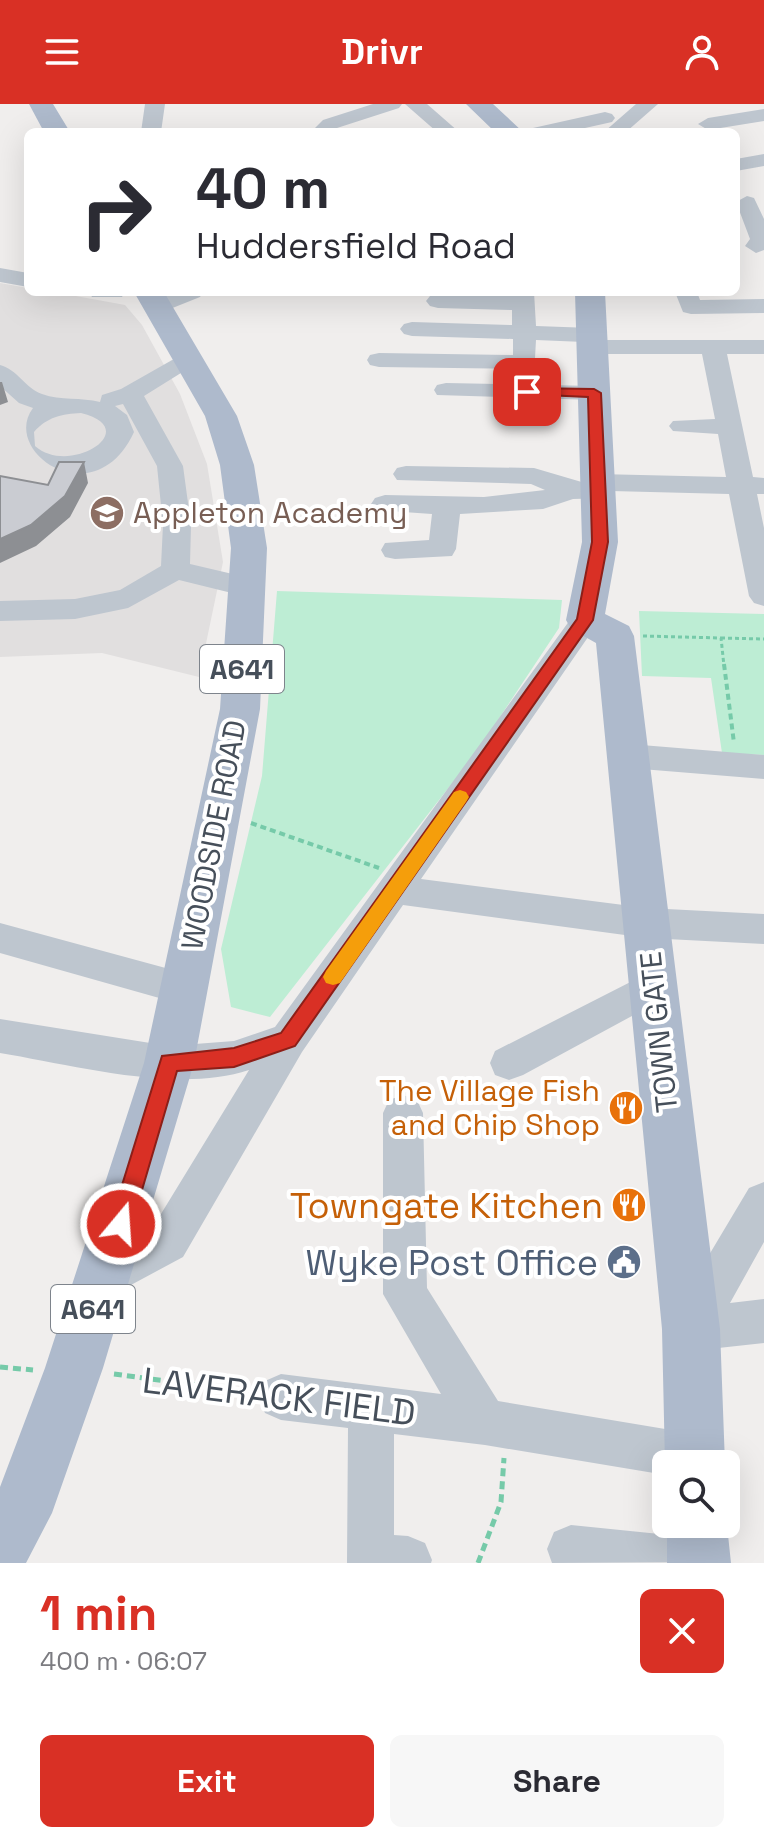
<!DOCTYPE html>
<html lang="en">
<head>
<meta charset="utf-8">
<style>
  body { margin:0; font-family:"Space Grotesk",sans-serif; background:#f7f7f7; color:#2b2b33; height:100vh; display:flex; flex-direction:column; font-size:30px; white-space:nowrap }
  * { box-sizing:border-box; margin:0 }
  p { font-size:26px; color:#7c7c81 }
  .icon { flex:none; width:44px; height:44px; fill:none; stroke:currentColor; stroke-width:2; stroke-linecap:round; stroke-linejoin:round }
  .map { position:relative; height:1459px; overflow:hidden }
  .panel { display:flex; flex-direction:column; background:#fff; flex:1 }
  .panel>* { flex:none }
  .guide { position:absolute; left:24px; top:24px; width:716px; height:168px; border-radius:12px; box-shadow:0 8px 32px #0002; background:#fff; color:#2b2b33; overflow:hidden }
  .fabs { position:absolute; left:652px; top:1346px; display:grid; gap:16px }
  .fabs a { display:grid; place-items:center; width:88px; height:88px; border-radius:12px; background:#fff; box-shadow:0 8px 32px #0002; font-size:40px }
  .pin { position:absolute; display:grid; place-items:center; width:68px; height:68px; color:#fff; margin:-34px; border-radius:16px; box-shadow:0 4px 12px #0006 }
  .me { position:absolute; width:88px; margin:-44px; rotate:18deg; stroke-linejoin:round; filter:drop-shadow(0 0 6px #0008) }
  .turn { display:flex; align-items:center; gap:28px; height:168px; padding:0 40px; font-size:36px }
  .turn .icon { width:104px; height:104px; stroke-width:2.5 }
  .turn b { display:block; font-size:56px; line-height:68px }
  .round { display:grid; place-items:center; flex:none; width:84px; height:84px; border-radius:12px; background:#f7f7f7 }
  .head { display:flex; align-items:center; justify-content:space-between; height:136px; padding:0 40px }
  h1 { font-size:48px; font-weight:700; line-height:60px; color:#d93025 }
  .cta { display:flex; gap:16px; margin-top:auto; padding:16px 40px }
  .cta a { flex:1; height:92px; border-radius:12px; background:#d93025; color:#fff; font-size:32px; font-weight:700; line-height:92px; text-align:center }
  .cta a+a { background:#f7f7f7; color:#2b2b33 }
  header { display:flex; justify-content:space-between; align-items:center; height:104px; padding:0 40px; background:#d93025; color:#fff; font-size:36px; font-weight:700 }
  .map>svg:first-child { display:block }
  .education { fill:#e1dfdf }
  .green { fill:#bdedd4 }
  .lines { fill:none; stroke-linecap:round; stroke-linejoin:round }
  .path-far2 { stroke:#76caa9; stroke-width:3; stroke-dasharray:4 3; stroke-linecap:butt }
  .path-far1 { stroke:#76caa9; stroke-width:4; stroke-dasharray:6 4; stroke-linecap:butt }
  .path { stroke:#76caa9; stroke-width:5; stroke-dasharray:8 5; stroke-linecap:butt }
  .minor { fill:#bec6cf; fill-rule:evenodd }
  .major { fill:#aebacc; fill-rule:evenodd }
  .shaded-wall { fill:#8d8f93 }
  .building { fill:#caccd2; stroke:#8d8f93; stroke-width:2 }
  .route { fill:#d93025; stroke:#8d1f18; stroke-width:2 }
  .slow { fill:#f59e0b }
  .labels { text-anchor:middle; stroke-width:8; stroke-linejoin:round; paint-order:stroke }
  .shield { fill:#fff; stroke:#7e848c; stroke-width:2 }
  .shield-label { font-size:28px; font-weight:bold; fill:#464f5a }
  .education-label { font-size:30px; fill:#785e54; stroke:#fff; text-anchor:start }
  .street-label { font-size:30px; fill:#464f5a; stroke:#fff }
  .food-label { font-size:30px; fill:#c56008; stroke:#fff; text-anchor:end }
  .near-food-label { font-size:36px; fill:#c56008; stroke:#fff; text-anchor:end }
  .near-service-label { font-size:36px; fill:#4e5e75; stroke:#fff; text-anchor:end }
  .near-street-label { font-size:36px; fill:#464f5a; stroke:#fff }
</style>
</head>
<body>
<header><svg class="icon" aria-label="menu" viewBox="0 0 24 24"><path d="M4 6h16M4 12h16M4 18h16"/></svg>Drivr<svg class="icon" aria-label="person" viewBox="0 0 24 24"><circle cx="12" cy="8" r="4"/><path d="M4 21q1-7 8-7t8 7"/></svg></header>
<div class="map">
<svg width="764" height="1459" viewBox="0 0 764 1459">
  <rect width="100%" height="100%" fill="#f0eeed"/>
  <!-- education -->
  <path class="education" d="M 0,179 L 28,184 L 28,188 L 54,188 L 125,201 L 142,221 L 180,290 L 207,360 L 223,458 L 199,573 L 102,549 L 0,553 Z"/>
  <!-- green -->
  <path class="green" d="M 277,487 L 562,496 L 559,524 L 478,646 L 270,913 L 231,903 L 221,845 L 262,672 Z
    M 639,507 L 764,510 L 764,651 L 722,649 L 711,574 L 642,572 Z"/>
  <g class="lines">
    <!-- path-far2 -->
    <path class="path-far2" d="M 643,532 L 721,534 L 724,562
      M 721,534 L 764,535"/>
    <!-- path-far1 -->
    <path class="path-far1" d="M 724,560 L 734,639
      M 251,719 L 379,764"/>
    <!-- path -->
    <path class="path" d="M 0,1263 L 33,1266
      M 114,1270 L 248,1288
      M 478,1459 L 501,1398 L 504,1354"/>
    <!-- minor -->
    <path class="minor" d="M 145,0 L 165,0 L 161,28 L 141,28 Z
      M 373,0 L 402,0 L 399,4 L 337,24 L 337,28 L 317,28 L 315,24 L 323,16 Z
      M 405,0 L 427,0 L 459,28 L 437,28 Z
      M 636,0 L 658,0 L 626,28 L 604,28 Z
      M 764,5 L 764,17 L 708,26 L 698,20 L 708,14 Z
      M 605,8 L 612,10 L 615,14 L 612,18 L 567,28 L 530,28 L 533,24 Z
      M 764,50 L 764,62 L 736,67 L 736,55 Z
      M 747,92 L 754,94 L 764,115 L 764,146 L 756,149 L 745,142 L 750,135 L 736,98 Z
      M 0,164 L 28,169 L 28,183 L 0,178 Z
      M 89,188 L 125,188 L 122,193 L 92,193 Z
      M 172,188 L 203,188 L 200,193 L 165,207 L 149,207 L 145,202 L 149,197 Z
      M 512,188 L 534,188 L 536,222 L 591,224 L 599,226 L 603,231 L 600,236 L 764,236 L 764,250 L 727,250 L 753,373 L 764,374 L 764,390 L 757,390 L 764,424 L 764,502 L 754,499 L 749,492 L 729,390 L 611,387 L 608,394 L 573,395 L 543,405 L 460,410 L 456,445 L 452,452 L 395,455 L 385,453 L 381,446 L 385,439 L 429,436 L 432,410 L 375,406 L 371,400 L 375,394 L 385,391 L 484,393 L 545,386 L 531,380 L 397,376 L 393,370 L 397,364 L 406,362 L 534,364 L 585,379 L 589,372 L 598,370 L 726,373 L 718,330 L 673,327 L 669,322 L 673,317 L 715,315 L 702,250 L 592,250 L 583,248 L 580,243 L 584,238 L 536,236 L 535,254 L 538,258 L 535,263 L 526,265 L 379,263 L 370,261 L 367,256 L 370,251 L 379,249 L 513,251 L 513,235 L 412,232 L 404,230 L 400,225 L 404,220 L 412,218 L 512,221 L 512,206 L 438,204 L 430,202 L 426,197 L 430,192 L 438,190 L 512,192 Z
      M 675,188 L 697,188 L 700,196 L 764,195 L 764,209 L 691,210 L 683,208 Z
      M 188,247 L 197,249 L 200,254 L 197,259 L 144,292 L 183,362 L 191,421 L 190,460 L 258,476 L 262,483 L 258,490 L 248,493 L 179,476 L 128,504 L 75,515 L 0,517 L 0,497 L 75,495 L 120,486 L 161,462 L 163,421 L 157,362 L 123,300 L 115,302 L 127,311 L 134,328 C 95,413 0,348 33,304 L 19,299 L 0,282 L 0,261 C 17,265 25,284 42,290 C 61,297 81,293 100,298 L 102,291 L 121,285 ZM 81,309 C 145,325 70,373 35,342 L 34,328 C 47,313 62,310 81,309 Z
      M 446,279 L 594,282 L 603,284 L 606,289 L 603,294 L 594,296 L 437,291 L 434,286 L 437,281 Z
      M 585,506 L 595,509 L 600,516 L 595,523 L 421,775 L 647,804 L 764,810 L 764,840 L 647,834 L 403,801 L 302,948 L 183,1153 L 103,1196 L 88,1189 L 81,1174 L 88,1159 L 153,1123 L 249,966 C 178,990 73,961 0,949 L 0,915 L 169,942 L 234,937 L 275,923 L 575,509 Z
      M 629,640 L 764,651 L 764,675 L 629,664 L 618,661 L 613,652 L 618,643 Z
      M 0,819 L 184,869 L 197,874 L 203,885 L 197,896 L 184,901 L 0,849 Z
      M 654,866 L 667,871 L 673,882 L 667,893 L 523,971 L 509,976 L 495,971 L 490,959 L 495,947 Z
      M 403,991 L 417,996 L 423,1009 L 427,1184 L 498,1297 L 695,1330 L 712,1336 L 718,1353 L 715,1360 L 666,1360 L 666,1371 L 485,1341 L 394,1330 L 394,1431 L 408,1432 L 425,1439 L 432,1456 L 431,1459 L 347,1459 L 348,1324 L 281,1316 L 265,1309 L 258,1293 L 265,1277 L 281,1270 L 441,1290 L 383,1190 L 383,1009 L 389,996 Z
      M 764,1078 L 764,1138 L 730,1199 L 764,1195 L 764,1239 L 691,1247 L 675,1241 L 669,1225 L 675,1208 L 749,1084 Z
      M 571,1421 L 699,1434 L 716,1441 L 723,1458 L 552,1459 L 547,1445 L 554,1428 Z"/>
    <!-- major -->
    <path class="major" d="M 29,0 L 53,0 L 70,28 L 44,28 Z
      M 466,0 L 493,0 L 523,28 L 495,28 Z
      M 134,188 L 164,188 L 237,312 L 254,361 L 267,444 L 260,605 L 194,959 L 103,1264 L 52,1409 L 26,1459 L 0,1459 L 0,1383 L 45,1264 L 144,959 L 220,605 L 231,444 L 220,361 L 205,312 Z
      M 575,188 L 605,188 L 618,438 L 605,510 L 629,522 L 634,532 L 720,1225 L 725,1360 L 666,1360 L 666,1363 L 665,1360 L 662,1225 L 596,539 L 571,525 L 566,516 L 582,438 Z
      M 726,1412 L 731,1459 L 667,1459 L 667,1420 L 726,1420 Z"/>
  </g>
  <!-- shaded-wall -->
  <path class="shaded-wall" d="M 0,278 L 2,278 L 8,298 L 0,301 Z
    M 84,358 L 88,379 L 70,413 L 36,442 L 0,459 L 0,435 Z"/>
  <!-- building -->
  <path class="building" d="M 59,358 L 84,358 L 65,392 L 31,421 L 0,435 L 0,372 L 48,381 Z"/>
  <!-- route -->
  <path class="route" d="M 527,284 L 594,285 L 601,289 L 608,438 L 593,516 L 295,942 L 234,963 L 177,967 L 132,1120 L 129,1128 L 121,1131 L 113,1128 L 110,1120 L 162,952 L 234,944 L 281,929 L 577,515 L 592,438 L 588,293 L 522,290 L 520,288 Z"/>
  <!-- slow -->
  <path class="slow" d="M 460,686 L 466,688 L 469,693 L 466,698 L 340,879 L 333,881 L 326,879 L 323,873 L 326,867 L 454,688 Z"/>
  <!-- icons -->
  <defs>
    <g id="school-disc" transform="scale(1.8)"><circle r="9.5" fill="#8d6e63" stroke="#fff"/><path d="M0-5L7-2L0 1L-7-2ZM-4 1L0 2.5L4 1V4Q0 6-4 4Z" fill="#fff"/></g>
    <g id="restaurant-disc" transform="scale(1.8)"><circle r="9.5" fill="#e8710a" stroke="#fff"/><path d="M-5-6h1v4h1v-4h1v4h1v-4h1v5L-1.5 .5V6h-2V.5L-5-1ZM5-6V6H3V1.5H1.5Q1.5-4 5-6Z" fill="#fff"/></g>
    <g id="civic-disc" transform="scale(1.8)"><circle r="9.5" fill="#5c6f8a" stroke="#fff"/><path d="M-.6-6.5H3V-4.5H.6V-3L4-1V1h2V6H-6V1h2V-1L-.6-3ZM-1.2 2.5V6h2.4V2.5Z" fill="#fff"/></g>
  </defs>
  <g fill-rule="evenodd">
    <use href="#school-disc" x="107" y="409"/>
    <use href="#restaurant-disc" x="626" y="1004"/>
    <use href="#restaurant-disc" x="629" y="1101"/>
    <use href="#civic-disc" x="624" y="1158"/>
  </g>
  <g class="labels">
    <!-- shield labels -->
    <g class="shield">
      <rect x="200" y="541" width="84" height="48" rx="6"/>
      <rect x="51" y="1181" width="84" height="48" rx="6"/>
    </g>
    <g class="shield-label">
      <text x="242" y="575">A641</text>
      <text x="93" y="1215">A641</text>
    </g>
    <!-- education labels -->
    <g class="education-label">
      <text x="133" y="419">Appleton Academy</text>
    </g>
    <!-- street labels -->
    <g class="street-label">
      <text transform="translate(214 731) rotate(-79)" y="10">WOODSIDE ROAD</text>
      <text transform="translate(659 928) rotate(-96)" y="10">TOWN GATE</text>
    </g>
    <!-- food labels -->
    <g class="food-label">
      <text x="600" y="997">The Village Fish<tspan x="600" dy="34">and Chip Shop</tspan></text>
    </g>
    <!-- near-food labels -->
    <g class="near-food-label">
      <text x="603" y="1114">Towngate Kitchen</text>
    </g>
    <!-- near-service labels -->
    <g class="near-service-label">
      <text x="598" y="1171">Wyke Post Office</text>
    </g>
    <!-- near-street labels -->
    <g class="near-street-label">
      <text transform="translate(279 1292) rotate(7)" y="13">LAVERACK FIELD</text>
    </g>
  </g>
</svg>
<div class="fabs">
<a><svg class="icon" aria-label="search" viewBox="0 0 24 24"><circle cx="10" cy="10" r="6"/><path d="M15 15l6 6"/></svg></a>
</div>
<div class="pin" style="left:527px;top:288px;background:#d93025"><svg class="icon" aria-label="arrive" viewBox="0 0 24 24"><path d="M6 21V4h12l-3 4 3 4H6"/></svg></div>
<svg class="me" style="left:121px;top:1120px" viewBox="-20 -20 40 40"><circle r="17" fill="#d93025" stroke="#fff" stroke-width="3"/><path d="M0-11L8 9 0 5-8 9z" fill="#fff"/></svg>
<div class="guide">
<div class="turn"><svg class="icon" aria-label="right" viewBox="0 0 24 24"><path d="M7 20v-9h11M14 6l5 5-5 5"/></svg><div><b>40 m</b>Huddersfield Road</div></div>
</div>
</div>
<section class="panel">
<div class="head"><div><h1>1 min</h1><p>400 m · 06:07</p></div><a class="round" style="background:#d93025;color:#fff"><svg class="icon" aria-label="close" viewBox="0 0 24 24"><path d="M6 6l12 12M18 6L6 18"/></svg></a></div>
<div class="cta"><a>Exit</a><a>Share</a></div>
</section>
</body>
</html>
